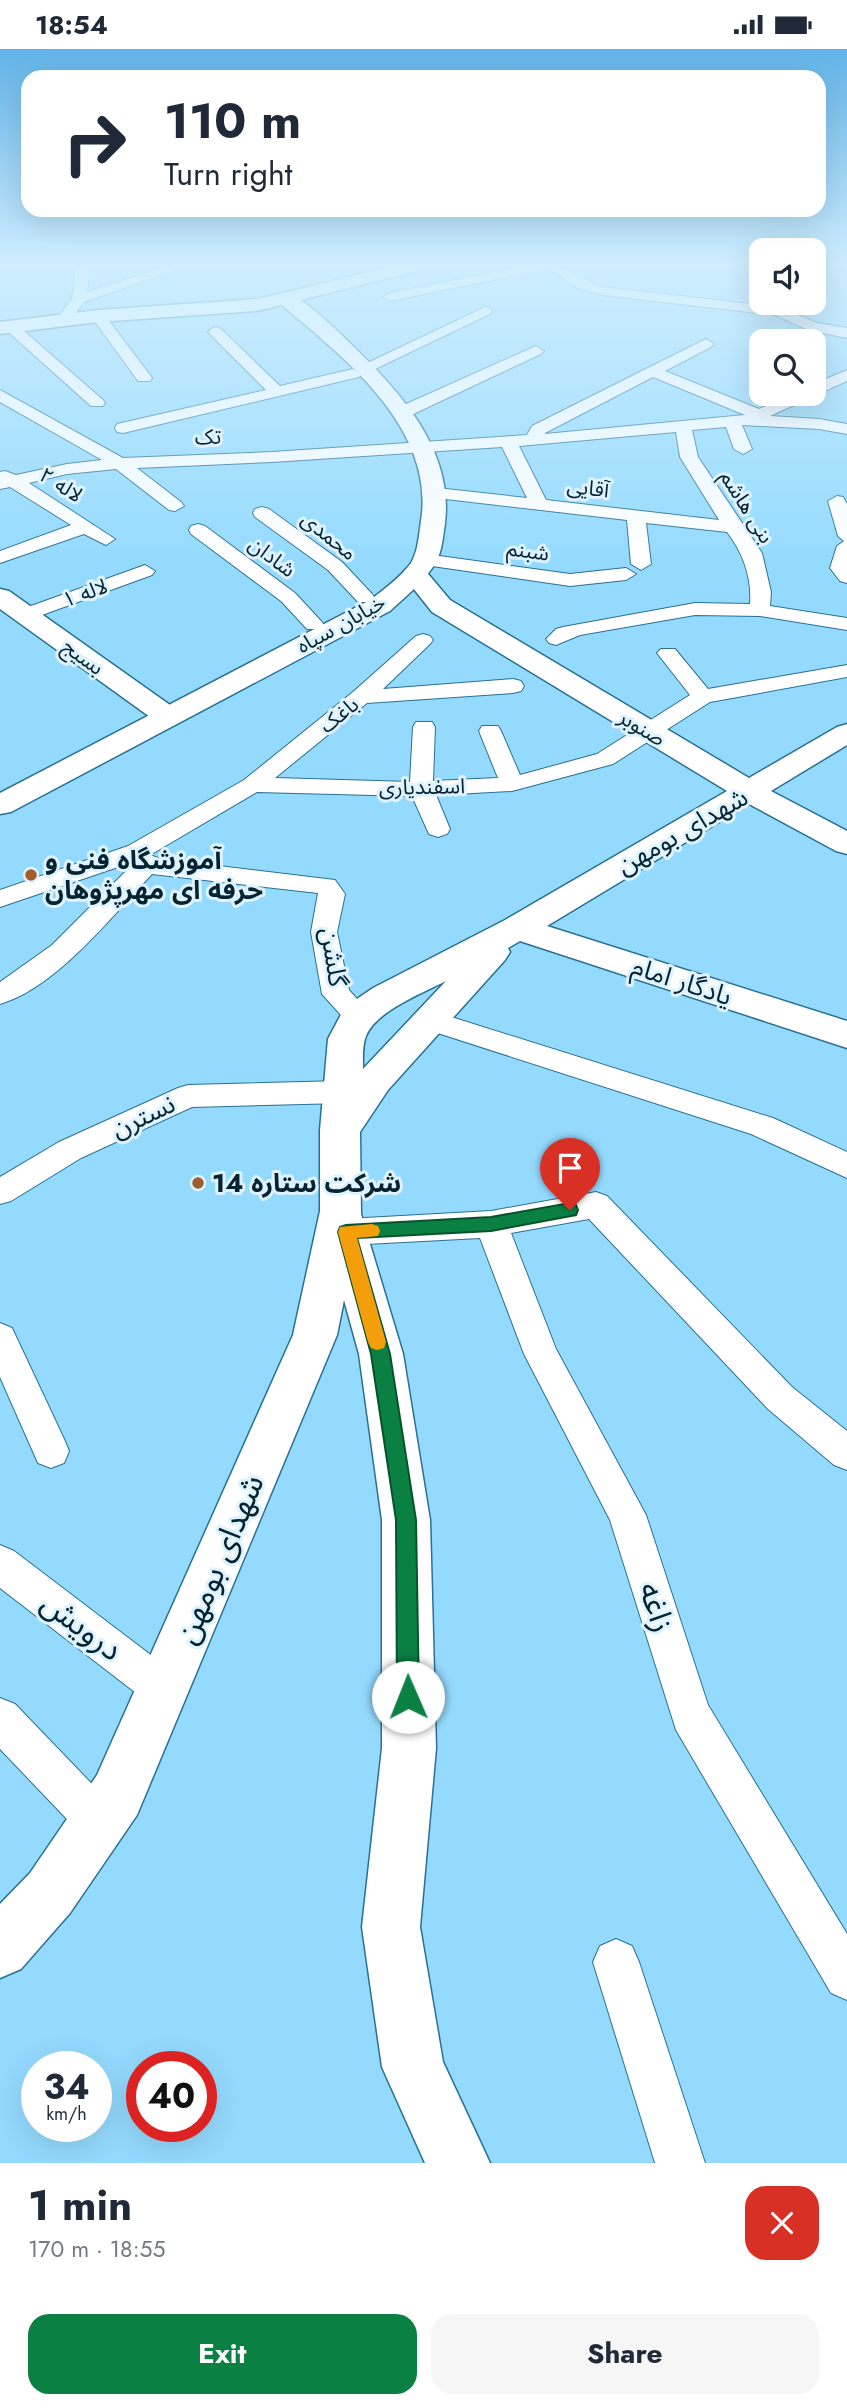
<!DOCTYPE html>
<html lang="en">
<head>
<meta charset="utf-8">
<style>
  body { margin:0; font-family:Jost,"Noto Sans Arabic",sans-serif; background:#f6f6f7; color:#1f2937; height:100vh; display:flex; flex-direction:column; font-size:26px; white-space:nowrap }
  * { box-sizing:border-box; margin:0 }
  p { font-size:23px; color:#747a83 }
  .icon { flex:none; width:38px; height:38px; fill:none; stroke:currentColor; stroke-width:2; stroke-linecap:round; stroke-linejoin:round }
  .map { position:relative; height:2114px; overflow:hidden }
  .side { display:flex; flex-direction:column; background:#fff; flex:1 }
  .side>* { flex:none }
  .top-card { position:absolute; left:21px; top:21px; width:805px; height:147px; border-radius:21px; box-shadow:0 7px 28px #0002; background:#fff; color:#1f2937; overflow:hidden }
  .buttons { position:absolute; left:749px; top:189px; display:grid; gap:14px }
  .buttons a { display:grid; place-items:center; width:77px; height:77px; border-radius:14px; background:#fff; box-shadow:0 7px 28px #0002; font-size:35px }
  .speed { position:absolute; left:21px; top:2002px; display:flex; gap:14px; font-size:35px; font-weight:700; text-align:center }
  .speed>* { display:grid; place-content:center; width:91px; height:91px; border-radius:50%; background:#fff; box-shadow:0 7px 28px #0002; line-height:1 }
  .speed small { font-size:18px; font-weight:400 }
  .speed .limit { border:10px solid #d22; background:#fff; color:#111 }
  .pin { position:absolute; display:grid; place-items:center; width:60px; height:60px; color:#fff; margin:-72px -30px; border-radius:50% 50% 50% 0; rotate:-45deg; box-shadow:0 0 7px #0007 }
  .pin .icon { rotate:45deg }
  .me { position:absolute; width:77px; margin:-38px; rotate:359deg; stroke-linejoin:round; filter:drop-shadow(0 0 5px #0008) }
  .turn { display:flex; align-items:center; gap:24px; height:147px; padding:0 28px; font-size:32px }
  .turn .icon { width:91px; height:91px; stroke-width:2.5 }
  .turn b { display:block; font-size:49px; line-height:60px }
  .round { display:grid; place-items:center; flex:none; width:74px; height:74px; border-radius:21px; background:#f6f6f7 }
  .summary { display:flex; align-items:center; justify-content:space-between; height:119px; padding:0 28px }
  h1 { font-size:42px; font-weight:700; line-height:52px }
  .button { display:flex; gap:14px; margin-top:auto; padding:14px 28px }
  .button a { flex:1; height:80px; border-radius:21px; background:#0b8043; color:#fff; font-size:28px; font-weight:700; line-height:80px; text-align:center }
  .button a+a { background:#f6f6f7; color:#1f2937 }
  .status { display:flex; justify-content:space-between; align-items:center; height:49px; padding:0 35px; background:#fff; direction:ltr }
  .status svg { height:19px; fill:currentColor }
  .map>svg:first-child { display:block }
  .lines { fill:none; stroke-linecap:round; stroke-linejoin:round }
  .minor-casing { stroke:#297091; stroke-width:2 }
  .tertiary-casing { stroke:#297091; stroke-width:3 }
  .secondary-casing { stroke:#297091; stroke-width:3 }
  .primary-casing { stroke:#297091; stroke-width:3 }
  .minor { fill:#fff; fill-rule:evenodd }
  .tertiary { fill:#fff; fill-rule:evenodd }
  .secondary { fill:#fff; fill-rule:evenodd }
  .primary { fill:#fff; fill-rule:evenodd }
  .route { fill:#0b8043; stroke:#07532c; stroke-width:2 }
  .slow { fill:#f59e0b }
  .poi-dot { fill:#a15c2f; stroke:#dff3ff; stroke-width:2.5 }
  .labels { text-anchor:middle; stroke-width:6; stroke-linejoin:round; paint-order:stroke }
  .far-street-label { font-size:21px; fill:#052330; stroke:#dff3ff }
  .street-label { font-size:26px; fill:#052330; stroke:#dff3ff }
  .poi-label { font-size:26px; font-weight:bold; fill:#052330; stroke:#dff3ff; text-anchor:start }
  .near-street-label { font-size:32px; fill:#052330; stroke:#dff3ff }
</style>
</head>
<body>
<div class="status"><b>18:54</b><svg viewBox="0 0 49 12"><path d="M0 12V9h3v3zM5 12V6h3v6zM10 12V3h3v9zM15 12V0h3v12zM26 1h20v11H26zM47 4h2v5h-2z"/></svg></div>
<div class="map">
<svg width="847" height="2114" viewBox="0 0 847 2114">
  <rect width="100%" height="100%" fill="#94dafe"/>
  <g class="lines">
    <!-- minor casing -->
    <g class="minor-casing">
      <path id="minor" d="M 76,218 L 90,218 L 87,243 L 164,218 L 184,218 L 84,253 L 72,269 L 67,270 L 60,266 L 72,250 Z
        M 520,218 L 546,218 L 539,222 L 390,252 L 383,248 L 390,244 Z
        M 548,218 C 569,217 583,232 603,238 L 778,258 L 817,274 L 847,279 L 847,289 L 808,281 L 775,266 L 602,246 L 577,239 Z
        M 485,258 L 490,259 L 492,262 L 490,265 L 371,322 L 359,322 L 357,319 Z
        M 98,263 L 103,264 L 150,326 L 152,329 L 150,332 L 138,332 L 91,267 Z
        M 11,274 L 16,275 L 103,351 L 105,354 L 103,357 L 91,357 L 6,281 L 4,278 L 6,275 Z
        M 216,278 L 221,280 L 280,337 L 353,320 L 361,325 L 359,328 L 123,384 L 117,383 L 115,379 L 117,375 L 266,341 L 208,283 L 211,280 Z
        M 706,290 L 714,295 L 711,298 L 665,322 L 759,360 L 793,345 L 814,345 L 814,335 L 847,321 L 847,332 L 770,367 L 819,370 L 847,375 L 847,385 L 819,380 L 742,376 L 752,400 L 743,405 L 734,400 L 726,378 L 692,381 L 698,408 L 762,504 L 771,543 L 770,557 L 847,569 L 847,581 L 760,567 L 695,566 L 580,586 L 556,596 L 549,594 L 546,590 L 556,580 L 563,578 L 695,554 L 750,555 C 752,528 743,504 727,483 L 646,474 L 651,515 L 641,521 L 631,515 L 627,471 L 437,449 L 428,444 L 437,439 L 527,449 L 502,398 L 272,413 L 137,419 L 181,453 L 184,457 L 175,462 L 169,461 L 116,420 L 67,425 L 29,434 L 115,490 L 106,496 L 84,485 L 0,514 L 0,502 L 71,476 L 10,438 L 0,440 L 0,423 L 5,422 L 16,426 L 67,415 L 102,411 L 0,353 L 0,341 L 123,409 L 272,403 L 527,386 L 532,377 ZM 653,328 L 745,366 L 545,385 L 545,384 ZM 676,383 L 680,408 L 719,471 L 546,451 L 519,397 Z
        M 536,297 L 544,302 L 541,305 L 407,368 L 401,369 L 393,364 L 395,360 Z
        M 837,447 L 843,448 L 847,455 L 847,534 L 840,532 L 830,519 L 837,497 L 844,492 L 838,487 L 828,452 Z
        M 262,458 L 269,460 L 342,513 L 372,545 L 375,549 L 372,553 L 358,553 L 328,521 L 255,468 L 253,464 L 255,460 Z
        M 198,475 L 205,477 L 295,544 L 321,572 L 324,576 L 321,580 L 307,580 L 281,552 L 191,485 L 189,481 L 191,477 Z
        M 425,505 L 570,525 L 626,519 L 636,525 L 626,531 L 570,537 L 418,515 L 415,511 Z
        M 145,516 L 155,522 L 152,526 L 31,570 L 17,570 L 14,566 L 17,562 Z
        M 423,585 L 430,587 L 433,591 L 430,595 L 383,640 L 513,630 L 521,632 L 524,637 L 521,642 L 513,644 L 367,654 L 275,729 L 410,733 L 413,678 L 416,673 L 432,673 L 435,678 L 433,732 L 498,729 L 479,682 L 482,677 L 498,677 L 501,682 L 520,726 L 597,705 L 690,646 L 657,604 L 661,600 L 675,600 L 708,640 L 847,616 L 847,628 L 710,653 L 613,715 L 512,742 L 436,746 L 450,780 L 447,785 L 438,788 L 429,785 L 412,747 L 257,743 L 150,806 L 161,810 L 335,831 L 345,845 L 337,883 L 349,941 L 372,967 L 368,974 L 358,977 L 348,974 L 322,945 L 311,883 L 318,844 L 152,825 C 113,866 56,939 0,955 L 0,933 L 52,896 L 131,817 L 127,815 L 0,858 L 0,841 L 128,797 L 244,731 L 353,643 L 416,587 Z
        M 429,961 L 773,1069 L 847,1103 L 847,1129 L 751,1085 L 419,978 L 415,971 L 419,964 Z
        M 343,1032 L 353,1035 L 358,1043 L 353,1051 L 343,1054 L 192,1058 L 81,1109 L 11,1152 L 0,1155 L 0,1128 L 59,1093 L 178,1039 L 188,1036 Z
        M 596,1143 L 607,1147 L 792,1338 L 847,1382 L 847,1421 L 834,1416 L 768,1360 L 589,1170 L 511,1184 L 556,1300 L 646,1466 L 708,1656 L 847,1885 L 847,1951 L 831,1944 L 676,1681 L 610,1471 L 524,1305 L 480,1189 L 347,1196 L 336,1192 L 331,1183 L 336,1174 L 347,1170 L 491,1162 Z
        M 0,1274 L 12,1279 L 64,1390 L 69,1402 L 64,1414 L 51,1419 L 38,1414 L 0,1328 Z
        M 0,1496 L 14,1502 L 177,1626 L 183,1640 L 177,1654 L 163,1660 L 149,1654 L 0,1539 Z
        M 0,1649 L 15,1655 L 114,1758 L 121,1773 L 114,1788 L 99,1795 L 84,1788 L 0,1700 Z
        M 616,1890 L 632,1897 L 639,1913 L 705,2114 L 655,2114 L 593,1913 L 600,1897 Z"/>
    </g>
    <!-- tertiary casing -->
    <g class="tertiary-casing">
      <path id="tertiary" d="M 415,517 L 424,520 L 450,551 L 749,729 L 837,678 L 847,675 L 847,696 L 771,742 L 847,782 L 847,805 L 836,802 L 749,755 L 547,877 L 847,972 L 847,999 L 520,892 L 508,899 L 510,903 L 505,911 L 388,1041 L 360,1083 L 361,1165 L 403,1305 L 430,1471 L 436,1699 L 420,1878 L 443,2013 L 490,2114 L 425,2114 L 382,2018 L 362,1878 L 382,1699 L 382,1471 L 359,1305 L 344,1251 L 337,1286 L 137,1766 L 70,1864 L 21,1920 L 0,1929 L 0,1855 L 30,1824 L 97,1726 L 293,1286 L 320,1162 L 320,1081 L 328,990 L 345,958 L 373,939 L 505,871 L 727,742 L 432,563 L 402,525 L 406,520 ZM 446,932 L 363,1020 C 363,1010 362,997 366,987 C 376,962 423,944 446,932 Z
        M 0,540 L 9,542 L 177,661 L 181,667 L 177,673 L 167,676 L 157,673 L 0,560 Z"/>
    </g>
    <!-- secondary casing -->
    <g class="secondary-casing">
      <path id="secondary" d="M 285,243 C 304,248 337,282 352,296 C 400,343 454,401 445,474 C 443,488 442,503 435,515 C 423,534 406,547 390,562 L 11,763 L 0,765 L 0,744 L 372,550 C 385,539 401,528 411,514 C 418,502 419,486 421,472 C 436,378 342,307 278,253 L 276,249 Z"/>
    </g>
    <!-- primary casing -->
    <g class="primary-casing">
      <path id="primary" d="M 390,218 L 420,218 L 417,222 L 257,262 L 98,273 L 0,285 L 0,273 L 98,261 L 257,250 Z"/>
    </g>
    <!-- minor -->
    <use href="#minor" class="minor"/>
    <!-- tertiary -->
    <use href="#tertiary" class="tertiary"/>
    <!-- secondary -->
    <use href="#secondary" class="secondary"/>
    <!-- primary -->
    <use href="#primary" class="primary"/>
  </g>
  <!-- sky -->
  <linearGradient id="sky" x2="0" y2="1"><stop stop-color="#62b3e8"/><stop offset="0.42" stop-color="#cfeeff"/><stop offset="1" stop-color="#cfeeff" stop-opacity="0"/></linearGradient>
  <rect width="847" height="514" fill="url(#sky)"/>
  <!-- route -->
  <path class="route" d="M 570,1154 L 576,1156 L 578,1161 L 576,1166 L 491,1182 L 357,1189 L 390,1305 L 416,1471 L 419,1648 L 416,1656 L 408,1659 L 401,1656 L 397,1648 L 396,1471 L 371,1305 L 338,1183 L 340,1178 L 346,1176 L 491,1168 Z"/>
  <!-- slow -->
  <path class="slow" d="M 372,1175 L 378,1177 L 380,1182 L 378,1187 L 357,1189 L 386,1293 L 384,1299 L 377,1301 L 371,1299 L 368,1293 L 338,1183 L 340,1178 Z"/>
  <!-- markers -->
  <g class="poi-dot">
    <circle cx="31" cy="826" r="7"/>
    <circle cx="198" cy="1134" r="7"/>
  </g>
  <g class="labels">
    <!-- far-street labels -->
    <g class="far-street-label">
      <text transform="translate(208 388) rotate(-2)" y="7">تک</text>
      <text transform="translate(61 436) rotate(32)" y="7">لاله ۲</text>
      <text transform="translate(588 439) rotate(7)" y="7">آقایی</text>
      <text transform="translate(747 458) rotate(58)" y="7">بنی هاشم</text>
      <text transform="translate(329 487) rotate(39)" y="7">محمدی</text>
      <text transform="translate(528 502) rotate(8)" y="7">شبنم</text>
      <text transform="translate(272 508) rotate(37)" y="7">شادان</text>
      <text transform="translate(85 544) rotate(-20)" y="7">لاله ۱</text>
      <text transform="translate(341 575) rotate(-29)" y="7">خیابان سپاه</text>
      <text transform="translate(83 608) rotate(36)" y="7">بسیج</text>
      <text transform="translate(339 666) rotate(-39)" y="7">باغک</text>
      <text transform="translate(642 679) rotate(31)" y="7">صنوبر</text>
      <text transform="translate(422 738) rotate(-1)" y="7">اسفندیاری</text>
    </g>
    <!-- street labels -->
    <g class="street-label">
      <text transform="translate(682 782) rotate(-30)" y="9">شهدای بومهن</text>
      <text transform="translate(334 908) rotate(81)" y="9">گلشن</text>
      <text transform="translate(682 932) rotate(18)" y="9">یادگار امام</text>
      <text transform="translate(143 1067) rotate(-25)" y="9">نسترن</text>
    </g>
    <!-- poi labels -->
    <g class="poi-label">
      <text x="45" y="820">آموزشگاه فنی و<tspan x="45" dy="30">حرفه ای مهرپژوهان</tspan></text>
      <text x="212" y="1143">شرکت ستاره 14</text>
    </g>
    <!-- near-street labels -->
    <g class="near-street-label">
      <text transform="translate(219 1510) rotate(-67)" y="11">شهدای بومهن</text>
      <text transform="translate(657 1558) rotate(72)" y="11">زاغه</text>
      <text transform="translate(82 1577) rotate(37)" y="11">درویش</text>
    </g>
  </g>
</svg>
<div class="buttons">
<a><svg class="icon" aria-label="sound" viewBox="0 0 24 24"><path d="M4 9h4l5-4v14l-5-4H4zM17 9q2 3 0 6"/></svg></a>
<a><svg class="icon" aria-label="search" viewBox="0 0 24 24"><circle cx="10" cy="10" r="6"/><path d="M15 15l6 6"/></svg></a>
</div>
<div class="speed"><div>34<small>km/h</small></div><div class="limit">40</div></div>
<div class="pin" style="left:570px;top:1161px;background:#d93025"><svg class="icon" aria-label="arrive" viewBox="0 0 24 24"><path d="M6 21V4h12l-3 4 3 4H6"/></svg></div>
<svg class="me" style="left:408px;top:1648px" viewBox="-20 -20 40 40"><circle r="19" fill="#fff"/><path d="M0-13L10 11 0 6-10 11z" fill="#0b8043"/></svg>
<div class="top-card">
<div class="turn"><svg class="icon" aria-label="right" viewBox="0 0 24 24"><path d="M7 20v-9h11M14 6l5 5-5 5"/></svg><div><b>110 m</b>Turn right</div></div>
</div>
</div>
<section class="side">
<div class="summary"><div><h1>1 min</h1><p>170 m · 18:55</p></div><a class="round" style="background:#d93025;color:#fff"><svg class="icon" aria-label="close" viewBox="0 0 24 24"><path d="M6 6l12 12M18 6L6 18"/></svg></a></div>
<div class="button"><a>Exit</a><a>Share</a></div>
</section>
</body>
</html>
